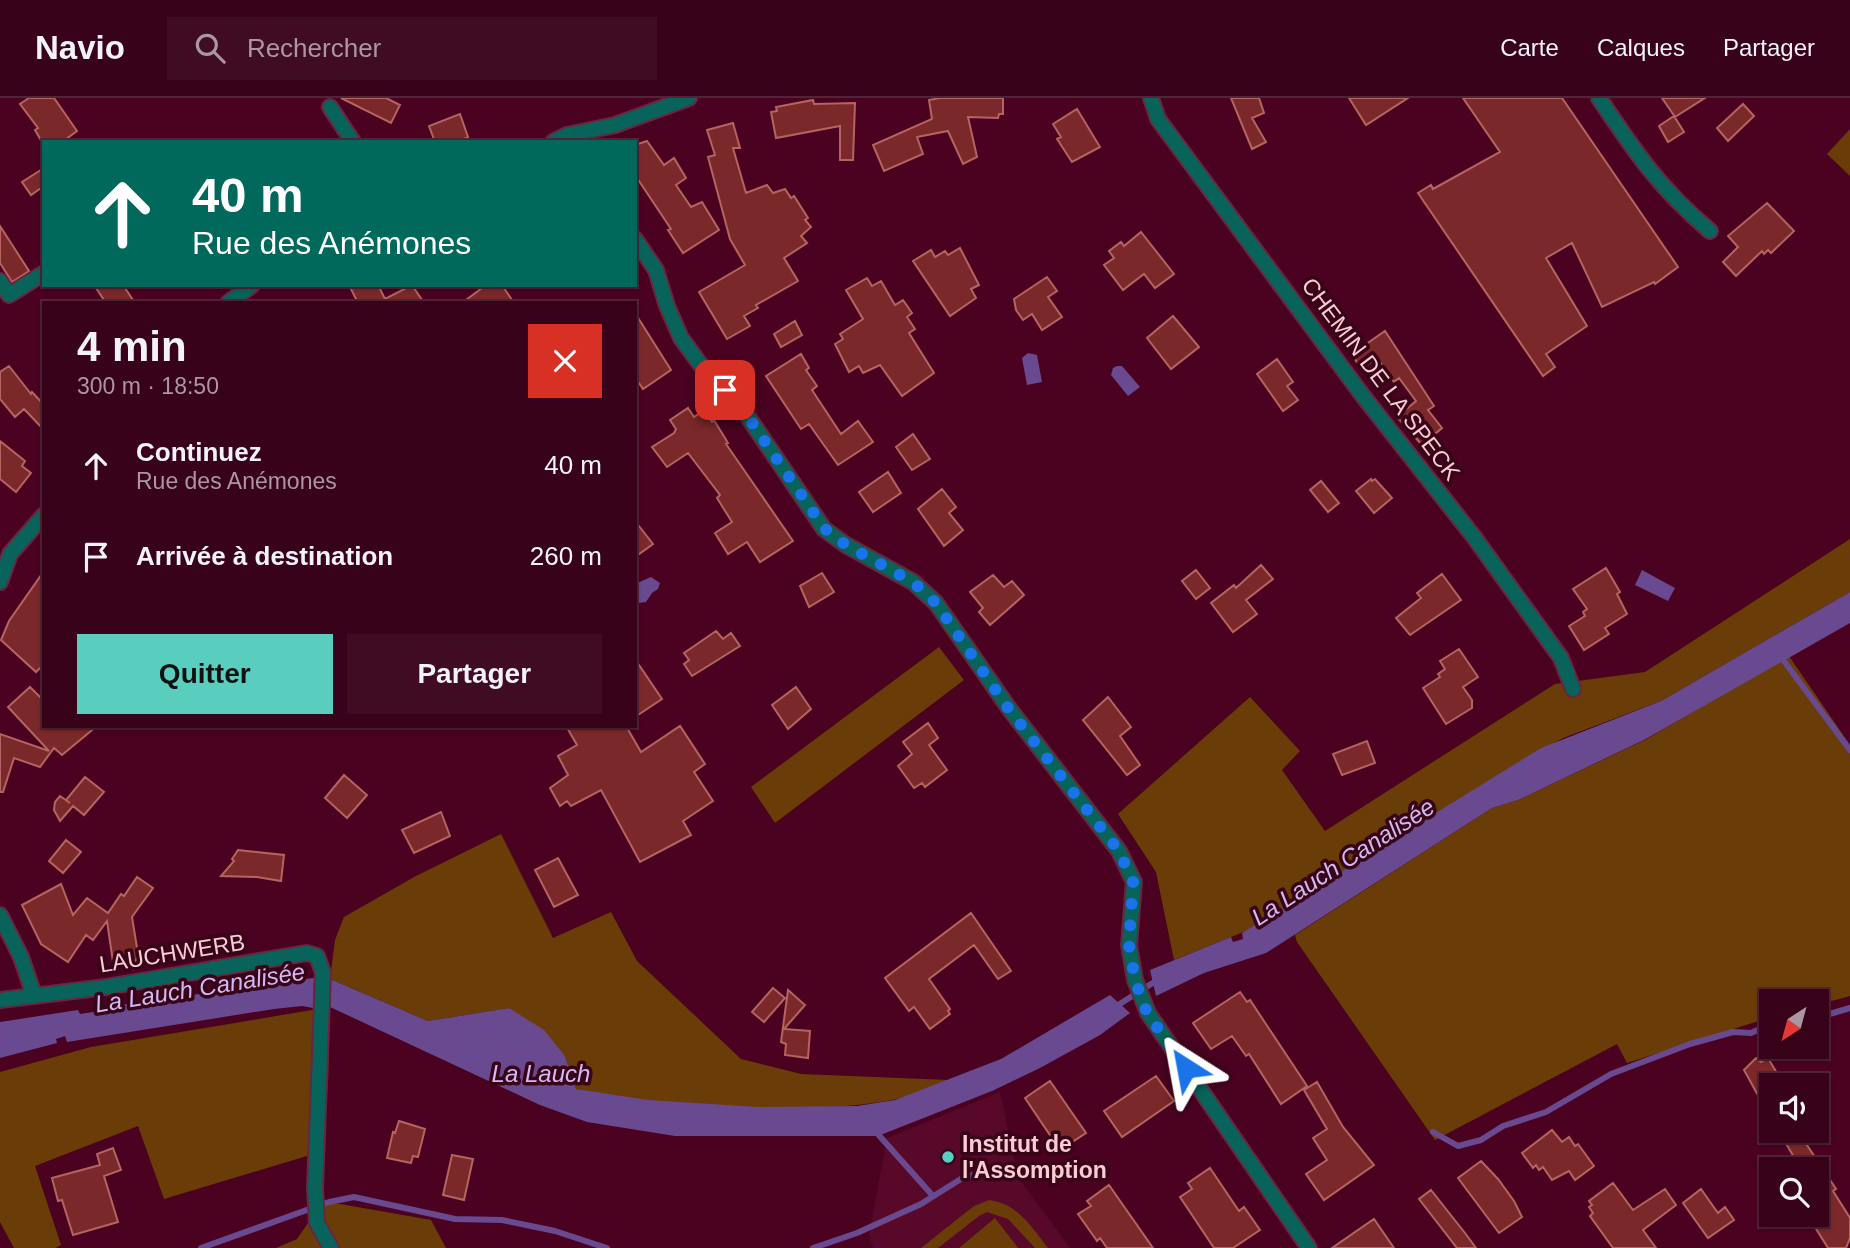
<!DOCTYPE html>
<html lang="fr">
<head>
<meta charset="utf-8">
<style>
  body { margin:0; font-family:Helvetica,sans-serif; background:#3f0c21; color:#f1f3f6; height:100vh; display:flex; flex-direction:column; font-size:26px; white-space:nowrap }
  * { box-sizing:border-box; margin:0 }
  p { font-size:23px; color:#ab97a2 }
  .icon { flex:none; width:38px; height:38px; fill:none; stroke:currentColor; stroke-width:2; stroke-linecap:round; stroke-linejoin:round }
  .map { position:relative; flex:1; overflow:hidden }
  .details { position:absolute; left:42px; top:203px; width:595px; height:427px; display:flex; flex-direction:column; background:#380218; border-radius:0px; box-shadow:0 2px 5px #0004,0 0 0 2px #522437 }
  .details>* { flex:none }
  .banner { position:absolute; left:42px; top:42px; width:595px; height:147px; border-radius:0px; box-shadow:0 2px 5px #0004,0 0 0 2px #522437; background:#00695c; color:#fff; overflow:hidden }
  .needle { width:46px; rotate:216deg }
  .buttons { position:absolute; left:1759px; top:891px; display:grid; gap:14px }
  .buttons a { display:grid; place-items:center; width:70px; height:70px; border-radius:0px; background:#380218; box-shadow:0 2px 5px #0004,0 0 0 2px #522437; font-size:35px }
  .pin { position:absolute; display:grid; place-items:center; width:60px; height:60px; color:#fff; margin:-30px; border-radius:14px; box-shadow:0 4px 10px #0006 }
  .me { position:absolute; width:77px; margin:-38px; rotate:326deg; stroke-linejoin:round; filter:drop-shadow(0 0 5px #0008) }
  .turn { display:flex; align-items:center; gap:24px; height:147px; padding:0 35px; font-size:32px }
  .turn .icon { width:91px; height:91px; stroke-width:2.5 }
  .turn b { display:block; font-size:49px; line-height:60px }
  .round { display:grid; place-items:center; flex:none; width:74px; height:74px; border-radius:0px; background:#3f0c21 }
  .summary { display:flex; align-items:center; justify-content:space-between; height:119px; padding:0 35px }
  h1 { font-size:42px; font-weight:800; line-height:52px }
  .button { display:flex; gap:14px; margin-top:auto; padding:14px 35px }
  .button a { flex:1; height:80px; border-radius:0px; background:#59cebe; color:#111; font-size:28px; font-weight:800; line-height:80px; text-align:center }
  .button a+a { background:#3f0c21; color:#f1f3f6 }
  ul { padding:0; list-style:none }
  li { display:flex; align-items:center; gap:21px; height:91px; padding:0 35px }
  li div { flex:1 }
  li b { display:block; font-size:26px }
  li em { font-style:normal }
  header { display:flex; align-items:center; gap:42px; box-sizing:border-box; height:98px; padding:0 35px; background:#380218; border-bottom:2px solid #522437 }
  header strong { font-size:33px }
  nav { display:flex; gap:38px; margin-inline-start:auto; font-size:24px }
  .search { width:490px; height:63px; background:#3f0c21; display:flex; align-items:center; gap:18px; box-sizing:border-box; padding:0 24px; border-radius:0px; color:#ab97a2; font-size:26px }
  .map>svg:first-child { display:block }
  .built { fill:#580829 }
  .green { fill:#6a3d08 }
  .water { fill:#69498f }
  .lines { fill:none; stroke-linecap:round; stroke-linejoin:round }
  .stream { stroke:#69498f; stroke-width:6 }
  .building { fill:#7a2829; stroke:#b46461; stroke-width:2 }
  .street-casing { stroke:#692641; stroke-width:18 }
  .street { stroke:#08645a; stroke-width:14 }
  .route { stroke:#1a73e8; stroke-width:12; stroke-dasharray:0 21.6 }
  .poi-dot { fill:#59cebe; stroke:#380418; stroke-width:2.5 }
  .labels { text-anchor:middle; stroke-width:7; stroke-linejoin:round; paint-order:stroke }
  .street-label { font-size:23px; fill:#f8cbd5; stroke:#380418 }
  .poi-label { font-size:23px; font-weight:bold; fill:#f8cbd5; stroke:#380418; text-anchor:start }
  .water-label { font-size:24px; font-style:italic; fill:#d1b9f4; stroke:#380418 }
</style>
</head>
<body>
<header>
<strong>Navio</strong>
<div class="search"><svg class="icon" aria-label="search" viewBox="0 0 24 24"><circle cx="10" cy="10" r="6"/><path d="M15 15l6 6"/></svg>Rechercher</div>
<nav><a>Carte</a><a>Calques</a><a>Partager</a></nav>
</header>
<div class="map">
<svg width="1850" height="1150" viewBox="0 0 1850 1150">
  <rect width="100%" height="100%" fill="#4a0220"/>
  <!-- built -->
  <path class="built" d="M 1000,994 L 1018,1079 L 1070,1150 L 873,1150 L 869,1137 L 887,1040 Z"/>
  <!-- green -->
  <path class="green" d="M 1850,31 L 1850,78 L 1827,56 Z
    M 1850,441 L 1850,494 L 1661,603 L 1563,640 L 1382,748 L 1251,831 L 1174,862 L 1156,774 L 1118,716 L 1250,599 L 1300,653 L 1282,672 L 1325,733 L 1555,586 L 1645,574 Z
    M 939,549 L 964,582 L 775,725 L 751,689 Z
    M 1789,558 L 1850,647 L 1850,898 L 1817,907 L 1816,903 L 1771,903 L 1771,919 L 1627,965 L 1617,946 L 1435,1042 L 1297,844 L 1295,837 L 1492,710 L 1518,702 L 1645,642 Z
    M 501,736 L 553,840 L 611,814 L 637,863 L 741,961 L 801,976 L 948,982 C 930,990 911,999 892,1002 C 801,1019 667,1010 576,991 L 565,958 L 509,910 L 428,923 L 330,881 L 335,842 L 344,819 L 416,778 Z
    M 330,909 L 328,988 L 320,1054 L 164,1101 L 138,1028 L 35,1068 L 61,1147 L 55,1150 L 14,1150 L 0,1124 L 0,974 L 91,949 Z
    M 989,1102 C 1018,1106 1031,1128 1048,1150 L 1035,1150 L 1008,1121 L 987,1114 L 979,1118 L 938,1150 L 921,1150 L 974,1108 Z
    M 323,1103 L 431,1122 L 446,1150 L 276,1150 L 297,1141 Z
    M 995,1120 L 1018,1150 L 959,1150 Z"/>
  <!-- water -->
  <path class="water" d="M 1028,255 L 1037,257 L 1042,284 L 1027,287 L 1022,260 Z
    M 1117,268 L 1122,268 L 1140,289 L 1128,298 L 1111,277 L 1113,270 Z
    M 1642,472 L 1675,490 L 1668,503 L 1635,487 Z
    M 651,479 L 660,485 L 658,491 L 652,495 L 646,504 L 638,505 L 635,503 L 635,486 Z
    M 1850,494 L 1850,525 L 1644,642 L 1518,702 L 1492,710 L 1266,855 L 1204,875 L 1156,898 L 1150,872 L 1231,839 L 1233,844 L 1243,841 L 1242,835 L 1541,650 L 1661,603 Z
    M 314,880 L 313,910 L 302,908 L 274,911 L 67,944 L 65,938 L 56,941 L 57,945 L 0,960 L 0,924 L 78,912 L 80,916 L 107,912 L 107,908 C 177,902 245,886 314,880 Z
    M 330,881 L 428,923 L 509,910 L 544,932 L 565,958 L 576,991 L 648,1002 L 758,1009 L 857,1008 L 895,1002 L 1001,961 L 1110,897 L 1130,915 L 1100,937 L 1040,970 L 992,993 L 878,1038 L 675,1038 L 587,1024 L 540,1007 L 330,909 Z"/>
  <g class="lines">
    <!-- stream -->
    <path class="stream" d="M 1778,555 L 1850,652
      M 1115,909 L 1159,881
      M 1816,913 L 1826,917 L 1850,910
      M 876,1034 L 933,1098
      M 1433,1034 L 1458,1048 L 1481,1042 L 1503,1028 L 1546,1014 L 1611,976 L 1690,946 L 1733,934 L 1751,935 L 1771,926
      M 201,1150 L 329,1104 L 354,1099 L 455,1121 L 502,1122 L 555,1133 L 607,1150
      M 813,1150 L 857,1135 L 921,1106 L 964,1079 L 1008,1070 L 1023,1070"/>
  </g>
  <!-- building -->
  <path class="building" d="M 29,0 L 54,0 L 77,33 L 62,44 L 42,44 L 35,32 L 38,30 L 20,6 Z
    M 341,0 L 386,0 L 400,7 L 391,25 Z
    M 940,0 L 1003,0 L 1003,16 L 999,16 L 998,20 L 968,19 L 977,59 L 963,66 L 948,33 L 917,39 L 923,56 L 884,73 L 873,47 L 932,21 L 929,2 Z
    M 1231,0 L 1259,0 L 1264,15 L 1252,20 L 1266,44 L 1252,51 Z
    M 1349,0 L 1408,0 L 1366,27 Z
    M 1463,0 L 1562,0 L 1678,169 L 1655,186 L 1654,184 L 1602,209 L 1572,145 L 1546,160 L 1587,228 L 1546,256 L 1555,269 L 1543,278 L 1418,95 L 1431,87 L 1433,91 L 1500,54 Z
    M 1662,0 L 1705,0 L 1675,19 Z
    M 813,2 L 814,6 L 855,5 L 853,62 L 840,62 L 840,28 L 776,40 L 771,14 L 777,13 L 776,9 Z
    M 1743,6 L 1754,18 L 1728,43 L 1717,30 Z
    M 1077,11 L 1100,49 L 1072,64 L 1057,41 L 1061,39 L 1053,26 Z
    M 460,16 L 468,39 L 464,41 L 465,44 L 435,44 L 429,28 Z
    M 1674,18 L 1684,34 L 1668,44 L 1659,28 Z
    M 733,25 L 740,50 L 733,50 L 746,95 L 767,87 L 773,95 L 785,91 L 791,100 L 794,98 L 808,120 L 805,122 L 811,129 L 801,138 L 807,145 L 784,160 L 798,183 L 756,207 L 758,210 L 744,218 L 750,228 L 727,241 L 699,194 L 745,167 L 730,141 L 708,59 L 715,57 L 707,32 Z
    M 647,43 L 664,67 L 674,60 L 686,80 L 676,87 L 691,109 L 702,104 L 719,132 L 683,155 L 668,132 L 671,131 L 635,77 L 635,47 Z
    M 44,70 L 44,88 L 31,97 L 22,84 Z
    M 1767,105 L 1794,133 L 1771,155 L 1768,152 L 1764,156 L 1762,153 L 1736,178 L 1723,164 L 1738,149 L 1728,138 Z
    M 0,128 L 29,173 L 12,184 L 0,165 Z
    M 1141,134 L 1174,176 L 1155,190 L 1144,176 L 1123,192 L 1104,167 L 1114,160 L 1109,153 L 1121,144 L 1124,148 Z
    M 960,150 L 979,187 L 971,191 L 976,200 L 950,218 L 913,163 L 931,152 L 935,159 L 945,153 L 948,157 Z
    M 1047,179 L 1057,193 L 1048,199 L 1062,219 L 1042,232 L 1032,216 L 1023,222 L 1016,212 L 1014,201 Z
    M 867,180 L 872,188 L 881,183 L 895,207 L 903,202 L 912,215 L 907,219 L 915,231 L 909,235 L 934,275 L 902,298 L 880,267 L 863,275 L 859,268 L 849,274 L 835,246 L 843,241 L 840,236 L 863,221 L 846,192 Z
    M 94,187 L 123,187 L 135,205 L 106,205 Z
    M 349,187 L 378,187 L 385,201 L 412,187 L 424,205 L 358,205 Z
    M 486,187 L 502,187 L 514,205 L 462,205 Z
    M 635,215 L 671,272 L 643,291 L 635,279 Z
    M 1173,218 L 1199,249 L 1171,271 L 1147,240 Z
    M 795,223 L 802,237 L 781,249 L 774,236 Z
    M 1385,233 L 1434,308 L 1428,312 L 1442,330 L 1422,347 L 1397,319 L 1416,303 L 1399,280 L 1394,284 L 1377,260 L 1361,271 L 1352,256 Z
    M 801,256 L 809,270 L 806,272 L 817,288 L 812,292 L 841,336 L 858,323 L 873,344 L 838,367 L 809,326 L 801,331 L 766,278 Z
    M 1277,261 L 1293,284 L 1287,288 L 1298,302 L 1283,313 L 1257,276 Z
    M 9,268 L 31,296 L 32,294 L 44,307 L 44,332 L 24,311 L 15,319 L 0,301 L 0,274 Z
    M 688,310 L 694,319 L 704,312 L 712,324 L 714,322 L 728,345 L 726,346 L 793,443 L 760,464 L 747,444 L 728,456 L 715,435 L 732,424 L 717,400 L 720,397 L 688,355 L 667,369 L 652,349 L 674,335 L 676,331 L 670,322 Z
    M 913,336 L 930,361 L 912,372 L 896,349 Z
    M 0,343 L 25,363 L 22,368 L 31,375 L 16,394 L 0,381 Z
    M 888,374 L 901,395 L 873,414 L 859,394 Z
    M 1371,381 L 1372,383 L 1375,381 L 1392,400 L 1374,415 L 1356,393 Z
    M 1321,383 L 1339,405 L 1328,414 L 1310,392 Z
    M 942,391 L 956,409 L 949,415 L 963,432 L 944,448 L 918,411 Z
    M 635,423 L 653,446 L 635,459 Z
    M 1261,467 L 1273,481 L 1246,502 L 1257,516 L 1233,534 L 1211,505 L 1234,487 L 1236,490 Z
    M 1606,470 L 1620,494 L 1617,496 L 1627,516 L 1605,530 L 1609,536 L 1584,552 L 1569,528 L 1585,518 L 1583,514 L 1587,511 L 1573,491 Z
    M 1196,472 L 1210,490 L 1196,501 L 1182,483 Z
    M 44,473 L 44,566 L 36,574 L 1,542 L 9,523 Z
    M 822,475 L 834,494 L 809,509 L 800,488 Z
    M 1442,476 L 1461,502 L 1410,537 L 1396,520 L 1421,500 L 1417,495 Z
    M 993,477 L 1004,489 L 1012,483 L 1024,497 L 990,527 L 979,514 L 983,510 L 970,494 Z
    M 716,533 L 723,541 L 731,535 L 740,548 L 692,578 L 684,566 L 689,562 L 684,555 Z
    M 1459,551 L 1478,579 L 1463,589 L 1472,602 L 1472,610 L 1446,626 L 1423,590 L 1440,579 L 1438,576 L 1445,571 L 1440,563 Z
    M 635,561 L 662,601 L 635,619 Z
    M 30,589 L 44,603 L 44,628 L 97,628 L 62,657 L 54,650 L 40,669 L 14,660 L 3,694 L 0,694 L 0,636 L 49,653 L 8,609 Z
    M 796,589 L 811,611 L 788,631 L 772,607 Z
    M 1108,599 L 1131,629 L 1120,638 L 1140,667 L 1127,677 L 1083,622 Z
    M 928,625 L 938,640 L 929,647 L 947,672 L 925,689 L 922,685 L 914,690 L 898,668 L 912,656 L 903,644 Z
    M 566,628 L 626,628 L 641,654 L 680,628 L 705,666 L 694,674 L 713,703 L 683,723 L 691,737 L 640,764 L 601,692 L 571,708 L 567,703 L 560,708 L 550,690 L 568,677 L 558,658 L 577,647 Z
    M 1367,643 L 1375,665 L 1342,677 L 1333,656 Z
    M 344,677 L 367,697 L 347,720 L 325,700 Z
    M 85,679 L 104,694 L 84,717 L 73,708 L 60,723 L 54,712 L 55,704 L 60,698 L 70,705 L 66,702 Z
    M 441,714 L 450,738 L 414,755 L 402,732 Z
    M 66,742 L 81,754 L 63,775 L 49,763 Z
    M 238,752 L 284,757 L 281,783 L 257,779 L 221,778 L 234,763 L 232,761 Z
    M 558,760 L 578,797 L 554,809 L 535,772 Z
    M 137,779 L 153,790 L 132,819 L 138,856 L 133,871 L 127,862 L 113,864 L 107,823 L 93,842 L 86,837 L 68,864 L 41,846 L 22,807 L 61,786 L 73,817 L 87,800 L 108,815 L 121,796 L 124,798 Z
    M 971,815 L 1011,873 L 998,881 L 974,847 L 929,881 L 950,911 L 948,913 L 950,916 L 930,931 L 914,909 L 909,913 L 885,880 Z
    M 773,890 L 785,900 L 764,924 L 752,914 Z
    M 788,892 L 805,907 L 784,931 L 810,933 L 808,960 L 785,957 L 786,946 L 781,944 Z
    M 1240,894 L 1247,904 L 1250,902 L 1307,988 L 1281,1006 L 1249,956 L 1246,958 L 1232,938 L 1211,951 L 1193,925 Z
    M 1756,960 L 1761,964 L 1768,960 L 1784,987 L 1771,987 L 1771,1021 L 1744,972 Z
    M 1156,978 L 1174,1003 L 1122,1039 L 1104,1013 Z
    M 1050,983 L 1086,1035 L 1060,1052 L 1025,1000 Z
    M 1317,984 L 1343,1029 L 1374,1067 L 1324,1102 L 1306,1076 L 1327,1062 L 1313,1040 L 1327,1031 L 1304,992 Z
    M 399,1023 L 425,1031 L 418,1059 L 413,1058 L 411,1065 L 387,1060 L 393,1034 L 395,1035 Z
    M 1552,1032 L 1562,1044 L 1569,1039 L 1575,1048 L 1578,1046 L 1594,1068 L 1575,1082 L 1569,1073 L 1552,1082 L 1543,1069 L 1539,1072 L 1536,1067 L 1533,1070 L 1522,1055 Z
    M 1778,1032 L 1797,1032 L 1836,1091 L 1833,1093 L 1850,1120 L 1850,1140 L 1846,1150 L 1828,1150 L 1813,1126 L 1819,1122 L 1816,1071 L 1801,1071 Z
    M 113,1050 L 121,1072 L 104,1078 L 118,1124 L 73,1137 L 62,1102 L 58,1103 L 52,1080 L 100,1067 L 97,1056 Z
    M 452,1057 L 473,1061 L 464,1102 L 443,1097 Z
    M 1481,1063 L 1498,1081 L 1514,1103 L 1522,1119 L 1499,1135 L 1458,1080 Z
    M 1210,1070 L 1239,1113 L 1244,1109 L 1260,1132 L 1233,1150 L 1214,1150 L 1180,1099 L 1192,1091 L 1188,1085 Z
    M 1613,1085 L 1633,1112 L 1665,1091 L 1676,1107 L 1643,1132 L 1656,1150 L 1613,1150 L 1590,1118 L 1593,1115 L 1589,1109 L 1592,1107 L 1589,1103 Z
    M 1109,1087 L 1153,1150 L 1107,1150 L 1100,1140 L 1097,1143 L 1078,1116 L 1091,1108 L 1087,1103 Z
    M 1701,1091 L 1718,1115 L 1725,1109 L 1734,1122 L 1708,1140 L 1683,1105 Z
    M 1431,1092 L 1465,1135 L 1476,1150 L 1457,1150 L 1419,1101 Z
    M 1374,1121 L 1394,1150 L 1332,1150 Z"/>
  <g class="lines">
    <!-- street casing -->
    <g class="street-casing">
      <path id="street" d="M 1151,0 L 1158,21 L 1363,298 L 1474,439 L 1561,560 L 1573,591
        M 1599,0 C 1635,54 1660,91 1710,133
        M 330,9 L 353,44
        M 553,44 L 567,37 L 615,27 L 689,0
        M 635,141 L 656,172 L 667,208 L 681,240 L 700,266 L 744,313 L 824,431 L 846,447 L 913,484 L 936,505 L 1008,609 L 1119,753 L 1134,784 L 1129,847 L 1135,882 L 1148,915 L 1309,1150
        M 0,183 L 9,197 L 44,175
        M 228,205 L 252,187
        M 0,484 L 10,456 L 44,417
        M 0,817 L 21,859 L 34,897
        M 0,902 L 106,889 L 307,855 L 317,858 L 323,875 L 315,1090 L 317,1125 L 331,1150"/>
    </g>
    <!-- street -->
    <use href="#street" class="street"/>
  </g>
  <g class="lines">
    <!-- route -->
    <path class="route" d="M 725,292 L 744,313 L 824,430 L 846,447 L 913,484 L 936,505 L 1008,610 L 1119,753 L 1133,784 L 1129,847 L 1135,882 L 1147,915 L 1186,970"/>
  </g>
  <!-- markers -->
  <circle class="poi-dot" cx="948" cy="1059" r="7"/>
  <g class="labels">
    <!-- street labels -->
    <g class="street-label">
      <text transform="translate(1381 281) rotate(53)" y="8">CHEMIN DE LA SPECK</text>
      <text transform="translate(172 855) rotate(-9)" y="8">LAUCHWERB</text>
    </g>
    <!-- poi labels -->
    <g class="poi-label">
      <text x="962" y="1054">Institut de<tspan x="962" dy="26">l'Assomption</tspan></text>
    </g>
    <!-- water labels -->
    <g class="water-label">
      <text transform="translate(1343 764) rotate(-33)" y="8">La Lauch Canalisée</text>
      <text transform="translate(200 890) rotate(-9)" y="8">La Lauch Canalisée</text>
      <text x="541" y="984">La Lauch</text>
    </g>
  </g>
</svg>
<div class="buttons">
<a><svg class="needle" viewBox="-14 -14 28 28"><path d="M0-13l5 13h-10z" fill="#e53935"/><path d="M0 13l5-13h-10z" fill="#ab97a2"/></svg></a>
<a><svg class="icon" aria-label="sound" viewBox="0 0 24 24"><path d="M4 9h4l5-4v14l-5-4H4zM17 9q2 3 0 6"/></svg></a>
<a><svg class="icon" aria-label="search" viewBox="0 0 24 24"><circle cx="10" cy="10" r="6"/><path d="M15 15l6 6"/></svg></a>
</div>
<div class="pin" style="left:725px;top:292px;background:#d93025"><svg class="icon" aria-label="arrive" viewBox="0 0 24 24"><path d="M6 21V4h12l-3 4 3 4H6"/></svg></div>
<svg class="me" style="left:1186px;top:970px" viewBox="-20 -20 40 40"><path d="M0-17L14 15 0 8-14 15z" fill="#1a73e8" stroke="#fff" stroke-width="4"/></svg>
<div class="banner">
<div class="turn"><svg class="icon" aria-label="ahead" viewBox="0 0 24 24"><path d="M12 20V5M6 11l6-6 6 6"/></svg><div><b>40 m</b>Rue des Anémones</div></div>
</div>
<section class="details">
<div class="summary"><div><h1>4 min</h1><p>300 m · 18:50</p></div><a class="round" style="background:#d93025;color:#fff"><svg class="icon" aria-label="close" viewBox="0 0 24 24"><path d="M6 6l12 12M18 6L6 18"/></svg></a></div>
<ul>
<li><svg class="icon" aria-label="ahead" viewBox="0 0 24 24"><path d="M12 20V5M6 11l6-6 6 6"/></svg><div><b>Continuez</b><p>Rue des Anémones</p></div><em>40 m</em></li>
<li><svg class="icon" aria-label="arrive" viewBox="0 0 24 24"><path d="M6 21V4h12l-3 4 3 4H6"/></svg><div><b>Arrivée à destination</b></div><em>260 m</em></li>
</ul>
<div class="button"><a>Quitter</a><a>Partager</a></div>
</section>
</div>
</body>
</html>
